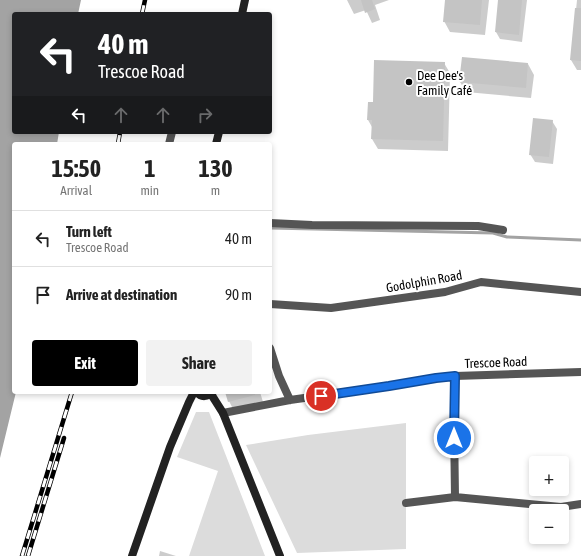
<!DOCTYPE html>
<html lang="en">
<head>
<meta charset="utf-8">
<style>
  body { margin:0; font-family:"Asap Condensed",sans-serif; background:#f2f2f2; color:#222; height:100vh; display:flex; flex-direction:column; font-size:15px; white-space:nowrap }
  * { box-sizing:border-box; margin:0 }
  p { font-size:13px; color:#767676 }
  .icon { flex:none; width:22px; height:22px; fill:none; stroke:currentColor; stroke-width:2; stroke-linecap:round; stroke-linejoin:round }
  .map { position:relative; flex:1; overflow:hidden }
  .drawer { position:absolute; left:12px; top:142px; width:260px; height:252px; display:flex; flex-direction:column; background:#fff; border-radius:4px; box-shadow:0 2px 6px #0003 }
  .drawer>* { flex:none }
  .hud { position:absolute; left:12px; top:12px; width:260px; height:122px; border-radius:4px; box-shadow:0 2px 6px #0003; background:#202124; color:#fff; overflow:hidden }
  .fabs { position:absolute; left:529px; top:456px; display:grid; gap:8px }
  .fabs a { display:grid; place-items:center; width:40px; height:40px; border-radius:4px; background:#fff; box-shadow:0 2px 6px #0003; font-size:20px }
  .pin { position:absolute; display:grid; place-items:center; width:34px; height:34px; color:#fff; margin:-17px; border:2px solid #fff; border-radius:50%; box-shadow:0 1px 4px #0007 }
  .me { position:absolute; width:44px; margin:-22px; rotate:0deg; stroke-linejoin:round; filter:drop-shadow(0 0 3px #0008) }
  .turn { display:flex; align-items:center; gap:14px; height:84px; padding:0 20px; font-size:18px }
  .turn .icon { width:52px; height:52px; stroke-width:2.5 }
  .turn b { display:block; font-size:28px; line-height:34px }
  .lanes { display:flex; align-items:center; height:38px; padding:0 20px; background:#0003; justify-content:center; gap:20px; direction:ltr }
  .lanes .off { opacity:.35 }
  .eta { display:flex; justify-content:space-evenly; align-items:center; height:68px; text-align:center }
  .eta b { font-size:24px; font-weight:700; line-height:28px }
  .action { display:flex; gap:8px; margin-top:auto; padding:8px 20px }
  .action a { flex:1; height:46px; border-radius:4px; background:#000; color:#fff; font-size:16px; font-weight:700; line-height:46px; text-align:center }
  .action a+a { background:#f2f2f2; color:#222 }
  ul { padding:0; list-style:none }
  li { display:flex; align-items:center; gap:12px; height:56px; padding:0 20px; border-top:1px solid #e0e0e0 }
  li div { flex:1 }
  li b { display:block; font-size:15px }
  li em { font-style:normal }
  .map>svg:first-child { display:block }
  .green { fill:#dcdcdc }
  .water { fill:#a3a3a3 }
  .shadow { fill:#0003 }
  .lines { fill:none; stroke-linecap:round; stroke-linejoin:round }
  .stream { stroke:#a3a3a3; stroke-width:3 }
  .building { fill:#c4c4c4 }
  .street { stroke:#555; stroke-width:8 }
  .secondary { stroke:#222; stroke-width:8 }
  .rail-casing { stroke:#000; stroke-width:4.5 }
  .rail { stroke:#fff; stroke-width:3; stroke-dasharray:9; stroke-linecap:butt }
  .route-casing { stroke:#114b97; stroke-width:10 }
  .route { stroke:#1a73e8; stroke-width:7 }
  .poi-dot { fill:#000; stroke:#fff; stroke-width:1.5 }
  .labels { text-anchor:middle; stroke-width:4; stroke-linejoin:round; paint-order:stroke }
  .poi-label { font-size:13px; fill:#000; stroke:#fff; text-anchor:start }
  .street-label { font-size:13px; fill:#000; stroke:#fff }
</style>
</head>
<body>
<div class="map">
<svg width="581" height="556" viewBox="0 0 581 556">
  <rect width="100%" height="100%" fill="#fff"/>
  <!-- green -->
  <path class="green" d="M 196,412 L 209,412 L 265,556 L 189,556 L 218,471 L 177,457 Z
    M 406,423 L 406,549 L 297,553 L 246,445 L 308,435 Z"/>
  <!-- water -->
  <path class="water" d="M 0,0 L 81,0 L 78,14 L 14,14 L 14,132 L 59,132 L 57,144 L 14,144 L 14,392 L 16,392 L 0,458 Z"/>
  <!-- shadow -->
  <path class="shadow" d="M 347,0 L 389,0 L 375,5 L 380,20 L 372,23 L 366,10 L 354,14 Z
    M 446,0 L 489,0 L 485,35 L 450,32 L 444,21 Z
    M 499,0 L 527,0 L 522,42 L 500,39 L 496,32 Z
    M 577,0 L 581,0 L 581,70 L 577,70 L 571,60 Z
    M 444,63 L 450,73 L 448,151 L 378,149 L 372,139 L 372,127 L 368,120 L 374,103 Z
    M 528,64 L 534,75 L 531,98 L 466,92 L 460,82 Z
    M 552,121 L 557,129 L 553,164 L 535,162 L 530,154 Z
    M 226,392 L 260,392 L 263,402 L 233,409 L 229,401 Z
    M 160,551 L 176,556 L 159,556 Z"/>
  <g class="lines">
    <!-- stream -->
    <path class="stream" d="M 270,228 L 493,233 L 507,237 L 581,240"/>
  </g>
  <!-- building -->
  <path class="building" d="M 361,0 L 372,0 L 375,9 L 365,13 Z
    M 445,0 L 482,0 L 480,25 L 443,22 Z
    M 498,0 L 522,0 L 519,35 L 495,32 Z
    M 575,8 L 581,8 L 581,61 L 570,60 Z
    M 462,57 L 528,63 L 526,88 L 459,82 Z
    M 374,60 L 445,62 L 443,141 L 371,139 L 372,120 L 367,120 L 368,102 L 373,102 Z
    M 533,118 L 553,120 L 549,157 L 529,155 Z
    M 225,392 L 255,392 L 255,395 L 228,402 Z"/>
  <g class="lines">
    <!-- street -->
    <path class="street" d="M 169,144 L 172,132
      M 270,223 L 312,225 L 478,226 L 503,230
      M 270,304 L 331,308 L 445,292 L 481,282 L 581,292
      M 270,348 L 279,376 L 290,400
      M 455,376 L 454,423 L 455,497 L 561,507 L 581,504
      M 223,413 L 290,400 L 389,386 L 436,378 L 455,376 L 581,372
      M 406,503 L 455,497"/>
    <!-- secondary -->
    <path class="secondary" d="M 242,14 L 245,0
      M 216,144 L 219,132
      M 197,392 C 201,398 208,397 213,392
      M 211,394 L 223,413 L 280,556
      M 132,556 L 170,447 L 189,402 L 194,392"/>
    <!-- rail casing -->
    <g class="rail-casing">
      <path id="rail" d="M 142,14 L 145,0
        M 118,144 L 120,132
        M 22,556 L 72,392
        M 28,556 L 64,438"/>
    </g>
    <!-- rail -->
    <use href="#rail" class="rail"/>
  </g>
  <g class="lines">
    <!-- route casing -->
    <g class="route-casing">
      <path id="route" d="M 321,396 L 389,386 L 436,378 L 455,376 L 454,438"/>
    </g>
    <!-- route -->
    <use href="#route" class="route"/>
  </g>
  <!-- markers -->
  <circle class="poi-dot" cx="409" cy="82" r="4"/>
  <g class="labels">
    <!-- poi labels -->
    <g class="poi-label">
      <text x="417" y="80">Dee Dee's<tspan x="417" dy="15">Family Café</tspan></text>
    </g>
    <!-- street labels -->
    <g class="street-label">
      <text transform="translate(424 281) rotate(-10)" y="5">Godolphin Road</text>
      <text transform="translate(496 362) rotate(-2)" y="5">Trescoe Road</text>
    </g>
  </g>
</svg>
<div class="fabs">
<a>+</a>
<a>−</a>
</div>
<div class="pin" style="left:321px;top:396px;background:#d93025"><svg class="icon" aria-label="arrive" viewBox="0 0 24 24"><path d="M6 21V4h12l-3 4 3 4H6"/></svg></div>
<svg class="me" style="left:454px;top:438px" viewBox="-20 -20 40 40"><circle r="17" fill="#1a73e8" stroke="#fff" stroke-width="3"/><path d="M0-11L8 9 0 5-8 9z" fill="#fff"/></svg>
<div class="hud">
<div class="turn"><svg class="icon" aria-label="left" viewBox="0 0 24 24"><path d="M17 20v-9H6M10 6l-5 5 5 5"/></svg><div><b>40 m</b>Trescoe Road</div></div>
<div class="lanes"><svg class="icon" aria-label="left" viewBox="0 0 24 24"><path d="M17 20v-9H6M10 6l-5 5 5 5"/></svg><svg class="icon off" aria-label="ahead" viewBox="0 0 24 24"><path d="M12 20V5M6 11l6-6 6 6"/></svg><svg class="icon off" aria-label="ahead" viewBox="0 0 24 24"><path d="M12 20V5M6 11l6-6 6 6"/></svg><svg class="icon off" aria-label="right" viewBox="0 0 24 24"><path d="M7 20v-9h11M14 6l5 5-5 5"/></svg></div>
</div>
<section class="drawer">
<div class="eta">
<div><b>15:50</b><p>Arrival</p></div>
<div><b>1</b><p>min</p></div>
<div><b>130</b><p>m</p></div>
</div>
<ul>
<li><svg class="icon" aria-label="left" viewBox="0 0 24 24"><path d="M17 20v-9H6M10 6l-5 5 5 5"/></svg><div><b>Turn left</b><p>Trescoe Road</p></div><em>40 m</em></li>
<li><svg class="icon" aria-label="arrive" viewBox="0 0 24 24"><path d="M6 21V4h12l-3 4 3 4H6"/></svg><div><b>Arrive at destination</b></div><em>90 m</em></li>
</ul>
<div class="action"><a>Exit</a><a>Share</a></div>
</section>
</div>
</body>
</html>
